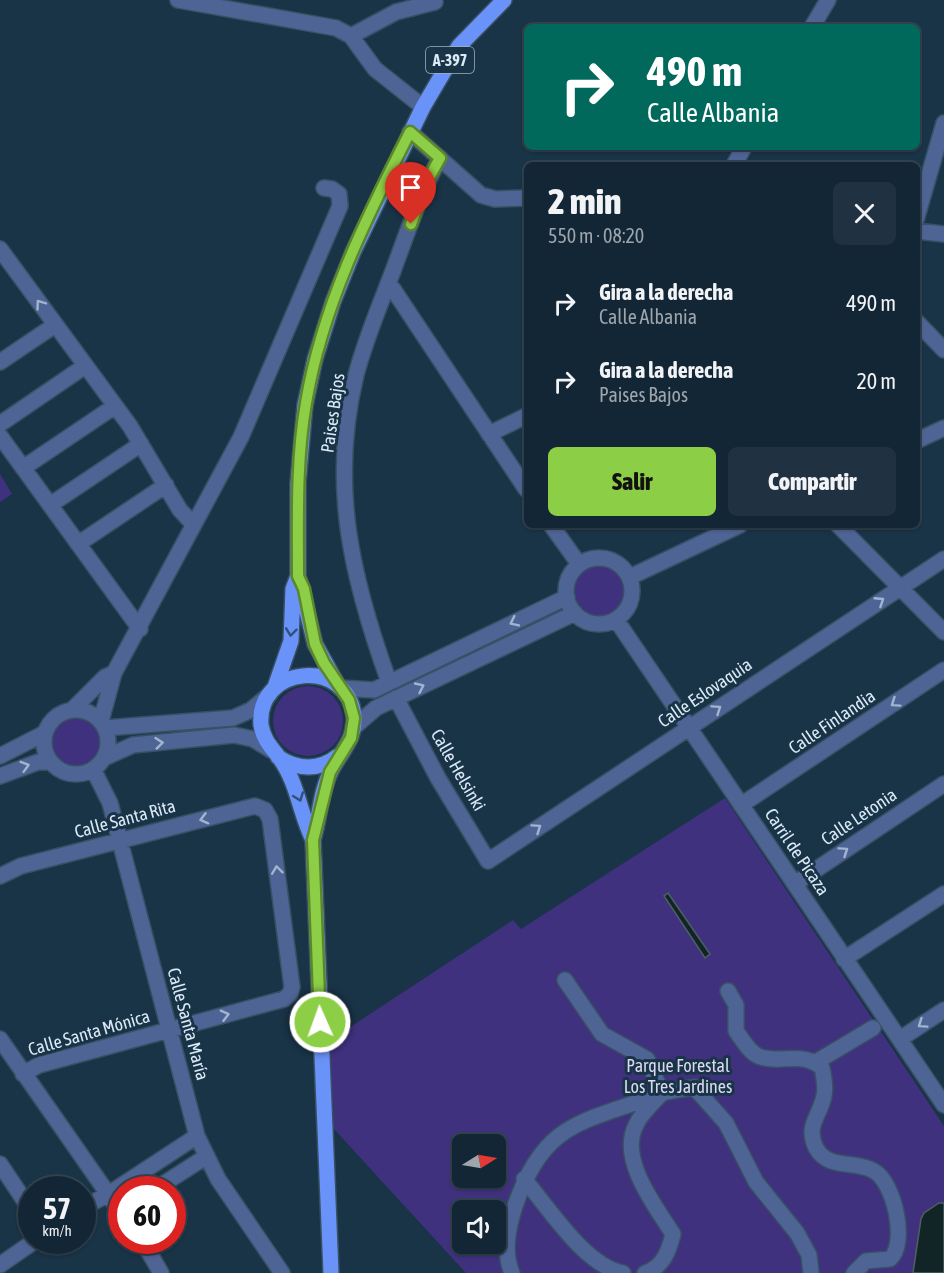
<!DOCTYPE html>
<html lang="es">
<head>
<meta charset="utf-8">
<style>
  body { margin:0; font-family:"Asap Condensed",sans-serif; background:#203241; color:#f1f3f6; height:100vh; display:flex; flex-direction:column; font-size:22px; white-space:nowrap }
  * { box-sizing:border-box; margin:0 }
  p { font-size:20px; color:#9da5ad }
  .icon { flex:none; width:33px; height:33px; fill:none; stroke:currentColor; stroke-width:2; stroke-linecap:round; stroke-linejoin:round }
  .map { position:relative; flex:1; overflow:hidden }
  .side { position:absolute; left:524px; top:162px; width:396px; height:366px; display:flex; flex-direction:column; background:#132635; border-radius:9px; box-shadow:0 2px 4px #0004,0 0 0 2px #324350 }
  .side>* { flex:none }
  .guide { position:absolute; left:524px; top:24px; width:396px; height:126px; border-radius:9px; box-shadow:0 2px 4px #0004,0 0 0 2px #324350; background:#00695c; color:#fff; overflow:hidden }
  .needle { width:39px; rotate:79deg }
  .buttons { position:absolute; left:452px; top:1134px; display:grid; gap:12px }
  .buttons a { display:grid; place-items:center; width:54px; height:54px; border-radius:9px; background:#132635; box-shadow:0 2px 4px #0004,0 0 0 2px #324350; font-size:30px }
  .speed { position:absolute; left:18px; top:1176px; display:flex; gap:12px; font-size:30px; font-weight:700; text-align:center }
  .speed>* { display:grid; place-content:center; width:78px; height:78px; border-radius:50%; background:#132635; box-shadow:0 2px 4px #0004,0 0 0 2px #324350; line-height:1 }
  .speed small { font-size:15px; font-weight:400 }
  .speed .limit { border:9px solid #d22; background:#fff; color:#111 }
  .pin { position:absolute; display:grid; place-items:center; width:51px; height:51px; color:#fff; margin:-62px -26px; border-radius:50% 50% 50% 0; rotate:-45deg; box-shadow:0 0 6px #0007 }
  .pin .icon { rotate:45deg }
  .me { position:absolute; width:66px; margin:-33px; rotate:358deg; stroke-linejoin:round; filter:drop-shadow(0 0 4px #0008) }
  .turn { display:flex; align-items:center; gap:21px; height:126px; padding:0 24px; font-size:27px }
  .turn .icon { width:78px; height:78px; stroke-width:2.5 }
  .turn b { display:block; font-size:42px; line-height:51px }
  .round { display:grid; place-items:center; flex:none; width:63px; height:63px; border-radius:9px; background:#203241 }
  .headline { display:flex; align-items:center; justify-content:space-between; height:102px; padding:0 24px }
  h1 { font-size:36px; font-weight:800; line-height:45px }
  .button { display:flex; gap:12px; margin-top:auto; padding:12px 24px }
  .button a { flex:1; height:69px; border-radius:9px; background:#8cce45; color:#111; font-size:24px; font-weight:800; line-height:69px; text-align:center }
  .button a+a { background:#203241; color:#f1f3f6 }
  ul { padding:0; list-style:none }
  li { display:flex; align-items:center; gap:18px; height:78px; padding:0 24px }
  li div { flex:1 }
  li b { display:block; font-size:22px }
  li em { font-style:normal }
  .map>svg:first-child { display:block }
  .green { fill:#40317e; fill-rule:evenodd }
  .water { fill:#122526; stroke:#4e6064; stroke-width:1.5 }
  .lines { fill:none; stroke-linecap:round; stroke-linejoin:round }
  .minor-casing { stroke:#385063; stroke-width:18 }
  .major-casing { stroke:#385063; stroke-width:18 }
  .minor { stroke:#4e6495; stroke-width:15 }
  .major { stroke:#6993f9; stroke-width:15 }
  .oneway { stroke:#a2b4cf }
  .oneway2 { stroke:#31507c }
  .route-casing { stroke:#5b862d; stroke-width:15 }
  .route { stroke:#8cce45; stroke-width:10 }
  .labels { text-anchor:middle; stroke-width:6; stroke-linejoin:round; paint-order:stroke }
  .shield { fill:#193347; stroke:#a0b2c2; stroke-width:1.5 }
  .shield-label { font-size:16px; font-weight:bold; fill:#dae9f6 }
  .street-label { font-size:18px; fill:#dae9f6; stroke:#193347 }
  .park-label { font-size:18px; fill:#dbdaf0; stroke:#193347 }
</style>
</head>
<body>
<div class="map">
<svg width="944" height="1273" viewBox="0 0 944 1273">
  <rect width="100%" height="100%" fill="#193347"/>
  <!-- green -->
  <path class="green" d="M 0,474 L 12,494 L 0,502 Z
    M574 591a25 25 0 1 1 50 0a25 25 0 1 1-50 0Z
    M273 721a35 35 0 1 1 70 0a35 35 0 1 1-70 0Z
    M52 741a24 24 0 1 1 48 0a24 24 0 1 1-48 0Z
    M 725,798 L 944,1126 L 944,1273 L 466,1273 L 333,1128 L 329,1041 L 513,920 L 521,929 ZM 462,1144 L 495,1144 L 495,1178 L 462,1178 ZM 462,1210 L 495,1210 L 495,1244 L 462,1244 Z"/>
  <!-- water -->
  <path class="water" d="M 668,893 L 710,954 L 705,958 L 664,896 Z
    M 939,1203 L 944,1203 L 944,1273 L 913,1273 L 921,1219 L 924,1213 Z"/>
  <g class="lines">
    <!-- minor casing -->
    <g class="minor-casing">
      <path id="minor" d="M 178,0 L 336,28 L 351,36 L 375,69 L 423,107
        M 812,27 L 828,0
        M 351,36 L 396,12 L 435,2
        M 410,132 L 481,195 L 495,199 L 526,198
        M 734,165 L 744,147
        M 916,220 L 944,123
        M 916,231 L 944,234
        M 0,249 L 130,426 L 180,510 L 193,524
        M 387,286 L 393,289 L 526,489
        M 916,321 L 944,350
        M 0,362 L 55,325
        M 0,424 L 85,366
        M 489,434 L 526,416
        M 0,436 L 140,629
        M 916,441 L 944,428
        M 23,468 L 115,406
        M 50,505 L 141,444
        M 551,525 L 579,564
        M 838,525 L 944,632
        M 78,544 L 166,485
        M566 591a33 33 0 1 1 66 0a33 33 0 1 1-66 0Z
        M 630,577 L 740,525
        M 617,621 L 944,1105
        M 389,682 C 352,579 329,485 356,375 C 365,340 380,305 393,271 C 407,233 420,194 440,158
        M 340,688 L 374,690 L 567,597
        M 396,698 L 438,778 L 488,861 L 944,559
        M 73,709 L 105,677 L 114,673
        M44 742a32 32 0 1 1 64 0a32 32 0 1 1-64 0Z
        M 101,721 L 114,673 L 241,437 L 340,206 L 339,194 L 332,189 L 324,188
        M 105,728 L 233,718 L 251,710 L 269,695
        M 353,728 L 376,708 L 575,613
        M 0,756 L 45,733
        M 104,758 L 133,745 L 234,735 L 253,739 L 271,750
        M 93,769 L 110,803 L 197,1136 L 218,1179 L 282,1273
        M 0,776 L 38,762 L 51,762
        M 741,805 L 944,670
        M 0,876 L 21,866 L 255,806 L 265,810 L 270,819 L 292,987 L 290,994 L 284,999 L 39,1065 L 23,1074
        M 796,883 L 944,784
        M 844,959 L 944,894
        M 728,991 L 736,1005 L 736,1031 C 742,1039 749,1052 758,1056 C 781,1065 803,1050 822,1068 C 824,1077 826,1087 824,1096 C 820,1116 805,1126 816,1148 C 828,1170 855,1160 874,1171 C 894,1182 908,1243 890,1259 L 866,1261 L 854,1273
        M 0,1039 L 122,1214
        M 900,1039 L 944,1010
        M 816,1062 L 873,1028
        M 0,1164 L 32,1212
        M 524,1179 C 549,1208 585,1266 623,1273
        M 154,1190 L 207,1156
        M 82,1208 L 107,1195 L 197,1136
        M 142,1240 L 161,1273
        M 0,1265 L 36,1240
        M 512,1273 C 503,1252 508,1228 515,1206 C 545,1118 586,1123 662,1093 L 647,1059 L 602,1034 L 565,980
        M 645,1273 C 663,1267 669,1251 673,1234 C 656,1207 618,1159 636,1125 C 641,1113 654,1102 662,1093 L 694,1087 L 726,1123 L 756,1182 L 797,1233 L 809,1255 L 811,1273"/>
    </g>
    <!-- major casing -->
    <g class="major-casing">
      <path id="major" d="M 336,682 L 315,644 L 298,576 L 298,483 L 305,405 L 315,359 L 333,302 L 353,252 L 423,107 L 459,46 L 504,0
        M 275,687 L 291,641 L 293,589 L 298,576
        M 278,757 C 298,770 319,771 338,756
        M 313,840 C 299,812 298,782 278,756 C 270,746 263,738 261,725 C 256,665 348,657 354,716 C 356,738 341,752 332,769 C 320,791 320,817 313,840 L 331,1273"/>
    </g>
    <!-- minor -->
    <use href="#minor" class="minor"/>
    <!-- major -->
    <use href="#major" class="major"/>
  </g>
  <!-- one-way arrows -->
  <defs><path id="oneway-chevron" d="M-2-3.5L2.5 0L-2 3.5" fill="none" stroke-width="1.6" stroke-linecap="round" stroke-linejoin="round" transform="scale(1.5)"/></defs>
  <g class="oneway">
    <use href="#oneway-chevron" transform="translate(40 304) rotate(-126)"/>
    <use href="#oneway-chevron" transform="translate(880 601) rotate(-33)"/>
    <use href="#oneway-chevron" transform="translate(514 622) rotate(154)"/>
    <use href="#oneway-chevron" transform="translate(420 687) rotate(-25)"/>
    <use href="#oneway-chevron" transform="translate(895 703) rotate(146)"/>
    <use href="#oneway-chevron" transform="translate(717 709) rotate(-34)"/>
    <use href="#oneway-chevron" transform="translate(159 743) rotate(-6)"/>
    <use href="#oneway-chevron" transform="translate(25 766) rotate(-16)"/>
    <use href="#oneway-chevron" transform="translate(204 819) rotate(165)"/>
    <use href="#oneway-chevron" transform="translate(537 828) rotate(-34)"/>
    <use href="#oneway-chevron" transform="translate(844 851) rotate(-34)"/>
    <use href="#oneway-chevron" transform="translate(277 870) rotate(-97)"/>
    <use href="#oneway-chevron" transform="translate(225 1015) rotate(-15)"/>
    <use href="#oneway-chevron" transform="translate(922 1024) rotate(146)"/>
  </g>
  <g class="oneway2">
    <use href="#oneway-chevron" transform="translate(291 632) rotate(97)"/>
    <use href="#oneway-chevron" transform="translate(299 797) rotate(70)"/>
  </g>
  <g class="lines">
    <!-- route casing -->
    <g class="route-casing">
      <path id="route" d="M 320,1022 L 313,840 L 330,772 L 351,738 L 354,718 L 349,700 L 324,663 L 315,644 L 304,589 L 298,576 C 298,519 296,460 306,403 C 322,307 366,218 410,132 L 440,158 L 426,183 L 411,224"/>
    </g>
    <!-- route -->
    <use href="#route" class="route"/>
  </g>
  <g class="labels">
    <!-- shield labels -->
    <rect class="shield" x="426" y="47" width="48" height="26" rx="4.5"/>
    <g class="shield-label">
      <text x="450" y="66">A-397</text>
    </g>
    <!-- street labels -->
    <g class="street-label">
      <text transform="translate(333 413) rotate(-82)" y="6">Paises Bajos</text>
      <text transform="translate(705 693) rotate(-34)" y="6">Calle Eslovaquia</text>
      <text transform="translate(832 722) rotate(-34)" y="6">Calle Finlandia</text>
      <text transform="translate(458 770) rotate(60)" y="6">Calle Helsinki</text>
      <text transform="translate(859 817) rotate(-34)" y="6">Calle Letonia</text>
      <text transform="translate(125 819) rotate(-15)" y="6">Calle Santa Rita</text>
      <text transform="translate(797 852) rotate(56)" y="6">Carril de Picaza</text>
      <text transform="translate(188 1024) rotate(75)" y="6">Calle Santa María</text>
      <text transform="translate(89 1033) rotate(-16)" y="6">Calle Santa Mónica</text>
    </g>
    <!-- park labels -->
    <g class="park-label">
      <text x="678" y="1072">Parque Forestal<tspan x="678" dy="21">Los Tres Jardines</tspan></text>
    </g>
  </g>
</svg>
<div class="buttons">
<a><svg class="needle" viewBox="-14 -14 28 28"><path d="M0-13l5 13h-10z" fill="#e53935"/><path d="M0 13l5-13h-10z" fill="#9da5ad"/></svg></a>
<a><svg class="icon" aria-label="sound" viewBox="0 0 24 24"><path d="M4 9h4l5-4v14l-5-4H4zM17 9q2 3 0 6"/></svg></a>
</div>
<div class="speed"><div>57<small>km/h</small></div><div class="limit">60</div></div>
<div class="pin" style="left:411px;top:224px;background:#d93025"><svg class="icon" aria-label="arrive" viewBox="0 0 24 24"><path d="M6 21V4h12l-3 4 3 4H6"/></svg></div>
<svg class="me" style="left:320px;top:1022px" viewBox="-20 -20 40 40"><circle r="17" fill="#8cce45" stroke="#fff" stroke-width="3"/><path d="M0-11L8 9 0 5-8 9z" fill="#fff"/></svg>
<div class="guide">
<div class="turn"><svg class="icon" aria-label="right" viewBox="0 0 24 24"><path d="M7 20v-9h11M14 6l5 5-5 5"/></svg><div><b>490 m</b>Calle Albania</div></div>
</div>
<section class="side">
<div class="headline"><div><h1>2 min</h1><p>550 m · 08:20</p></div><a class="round"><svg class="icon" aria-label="close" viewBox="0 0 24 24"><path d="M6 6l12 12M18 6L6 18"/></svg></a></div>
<ul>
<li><svg class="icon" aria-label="right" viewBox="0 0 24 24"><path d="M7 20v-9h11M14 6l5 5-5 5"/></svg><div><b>Gira a la derecha</b><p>Calle Albania</p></div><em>490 m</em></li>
<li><svg class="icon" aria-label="right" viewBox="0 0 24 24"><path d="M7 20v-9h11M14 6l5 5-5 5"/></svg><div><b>Gira a la derecha</b><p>Paises Bajos</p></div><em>20 m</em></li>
</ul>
<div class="button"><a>Salir</a><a>Compartir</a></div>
</section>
</div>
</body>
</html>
